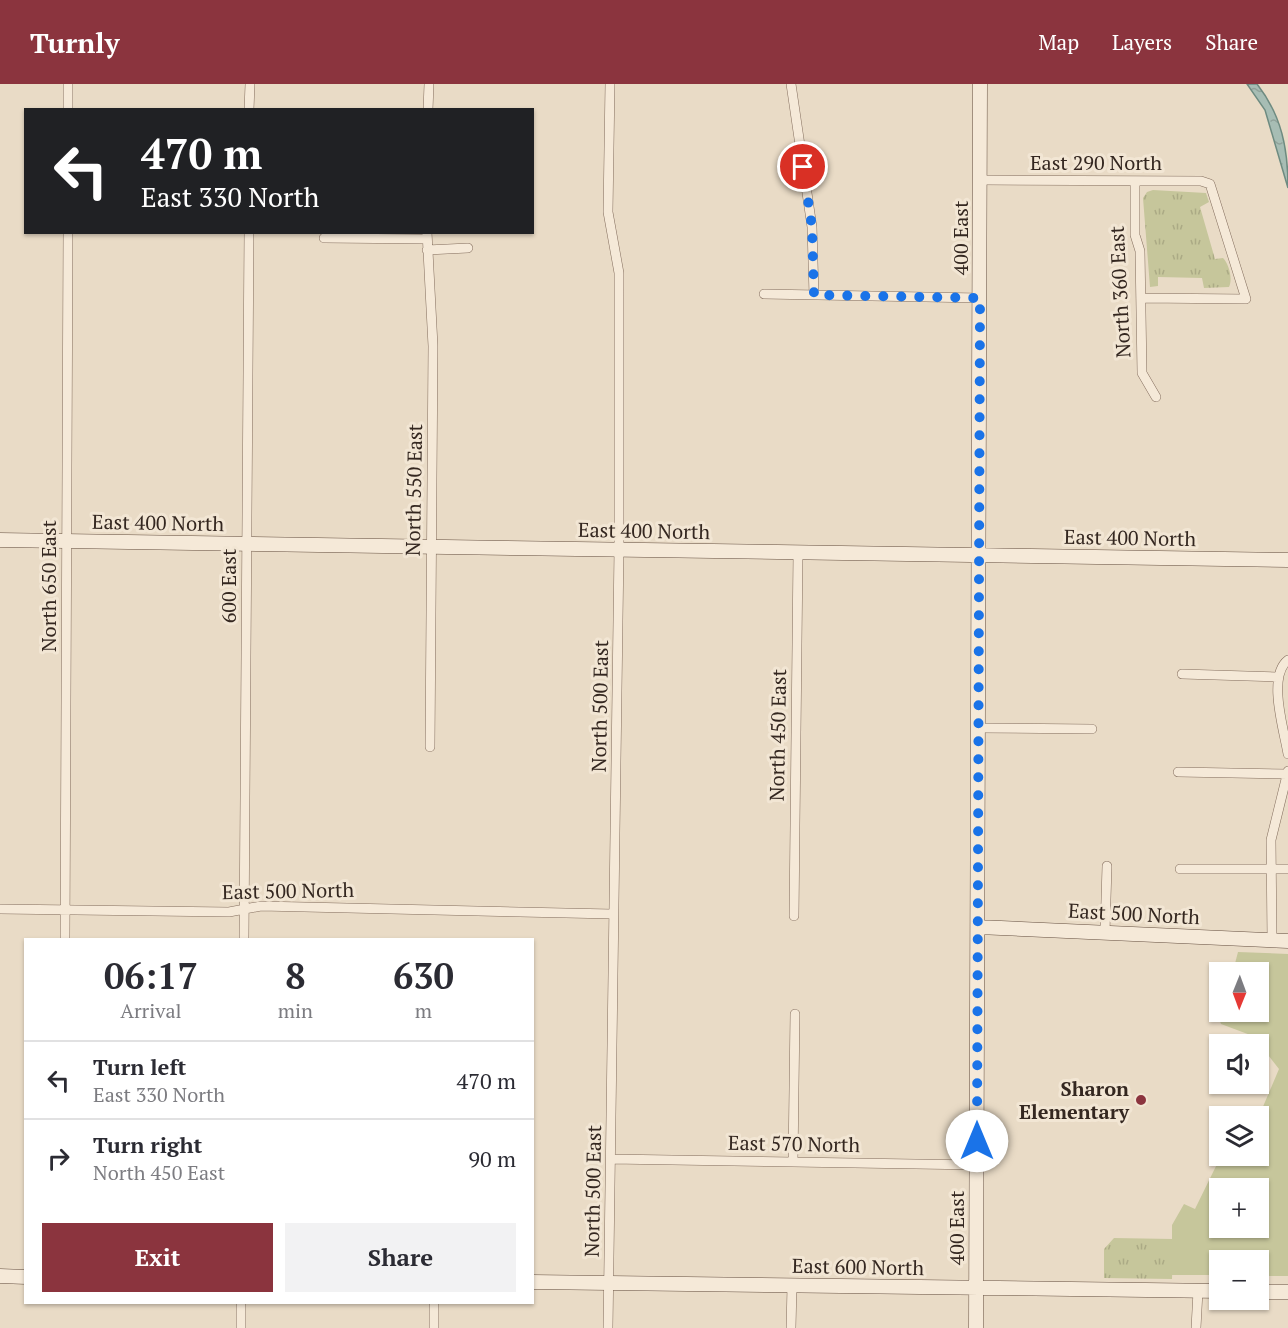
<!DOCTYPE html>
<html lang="en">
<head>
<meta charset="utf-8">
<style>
  body { margin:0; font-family:"PT Serif",serif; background:#f2f2f3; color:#2b2b33; height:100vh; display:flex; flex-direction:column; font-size:22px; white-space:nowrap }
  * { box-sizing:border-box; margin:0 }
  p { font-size:20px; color:#7c7c81 }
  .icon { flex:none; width:33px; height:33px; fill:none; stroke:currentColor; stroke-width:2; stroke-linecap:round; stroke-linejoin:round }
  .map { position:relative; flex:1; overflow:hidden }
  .drawer { position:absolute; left:24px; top:854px; width:510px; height:366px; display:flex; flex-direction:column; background:#fff; border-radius:0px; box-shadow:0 2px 4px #0004 }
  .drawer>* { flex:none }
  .hud { position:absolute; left:24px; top:24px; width:510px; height:126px; border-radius:0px; box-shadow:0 2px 4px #0004; background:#202124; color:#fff; overflow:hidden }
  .needle { width:39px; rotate:181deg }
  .tools { position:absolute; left:1209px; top:878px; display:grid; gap:12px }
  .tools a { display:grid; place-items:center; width:60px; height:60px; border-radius:0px; background:#fff; box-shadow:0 2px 4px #0004; font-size:30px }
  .pin { position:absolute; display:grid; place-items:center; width:51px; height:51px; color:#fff; margin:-26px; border:3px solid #fff; border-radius:50%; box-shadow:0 2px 6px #0007 }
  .me { position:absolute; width:66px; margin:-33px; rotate:0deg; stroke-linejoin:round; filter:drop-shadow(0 0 4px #0008) }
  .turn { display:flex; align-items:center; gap:21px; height:126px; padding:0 18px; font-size:27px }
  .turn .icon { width:78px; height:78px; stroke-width:2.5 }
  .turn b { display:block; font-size:42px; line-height:51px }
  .eta { display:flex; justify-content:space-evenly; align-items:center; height:102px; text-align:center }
  .eta b { font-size:36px; font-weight:600; line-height:42px }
  .action { display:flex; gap:12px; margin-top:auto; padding:12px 18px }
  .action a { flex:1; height:69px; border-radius:0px; background:#8b343e; color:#fff; font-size:24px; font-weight:600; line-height:69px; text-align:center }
  .action a+a { background:#f2f2f3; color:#2b2b33 }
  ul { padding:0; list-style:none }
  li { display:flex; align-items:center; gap:18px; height:78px; padding:0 18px; border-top:2px solid #e1e1e2 }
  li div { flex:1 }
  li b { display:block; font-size:22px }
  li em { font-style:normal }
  header { display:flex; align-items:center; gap:36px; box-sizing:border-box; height:84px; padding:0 30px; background:#8b343e; color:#fff }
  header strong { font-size:28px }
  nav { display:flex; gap:33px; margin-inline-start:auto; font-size:21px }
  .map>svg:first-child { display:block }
  .grass { fill:url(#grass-tufts) }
  .garden { fill:#c6c69b; fill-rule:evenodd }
  .water { fill:url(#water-ripples); stroke:#6e8b81; stroke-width:1.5 }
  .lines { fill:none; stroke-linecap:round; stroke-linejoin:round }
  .street-casing { stroke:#836d5d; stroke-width:10 }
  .secondary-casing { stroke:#654f40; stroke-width:15 }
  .street { stroke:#f5e9d8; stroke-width:9 }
  .secondary { stroke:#f5e9d8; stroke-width:14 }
  .route { stroke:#1a73e8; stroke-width:10; stroke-dasharray:0 18 }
  .poi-dot { fill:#8b343e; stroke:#f2e6d4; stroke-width:2 }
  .labels { text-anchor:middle; stroke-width:6; stroke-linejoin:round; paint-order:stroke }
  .street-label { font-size:20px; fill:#342720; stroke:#f2e6d4 }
  .poi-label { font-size:20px; font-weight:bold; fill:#342720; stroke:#f2e6d4; text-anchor:end }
</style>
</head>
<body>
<header>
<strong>Turnly</strong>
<nav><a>Map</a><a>Layers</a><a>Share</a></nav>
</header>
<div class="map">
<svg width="1288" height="1244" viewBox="0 0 1288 1244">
  <defs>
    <pattern id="grass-tufts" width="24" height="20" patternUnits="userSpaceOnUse" patternTransform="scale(1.5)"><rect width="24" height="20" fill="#c6c69b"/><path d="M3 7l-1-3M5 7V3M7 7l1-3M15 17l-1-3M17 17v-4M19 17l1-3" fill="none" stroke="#abaa85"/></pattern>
    <pattern id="water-ripples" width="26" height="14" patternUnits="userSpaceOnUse" patternTransform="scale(1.5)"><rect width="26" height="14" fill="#a7bdb4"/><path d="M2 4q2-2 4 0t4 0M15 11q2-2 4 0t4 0" fill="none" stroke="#90a29a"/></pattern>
  </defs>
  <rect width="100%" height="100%" fill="#e9dbc6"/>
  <!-- grass -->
  <path class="grass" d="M 1153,106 L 1206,109 L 1209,118 L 1200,123 L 1215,175 L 1223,174 C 1229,180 1233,195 1229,203 L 1204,204 L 1202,194 L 1158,193 L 1158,202 L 1150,203 L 1143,114 L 1147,108 Z
    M 1114,1154 L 1173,1155 L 1172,1195 L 1104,1194 L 1104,1165 Z"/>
  <!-- garden -->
  <path class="garden" d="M 1238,868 L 1288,870 L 1288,1192 L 1259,1192 L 1258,1176 L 1220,1176 L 1219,1191 L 1172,1191 L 1172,1141 L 1184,1120 L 1195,1125 L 1218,1078 L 1242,1071 L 1258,1071 L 1259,1032 L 1279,985 L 1253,952 L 1221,940 L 1215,925 L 1217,922 L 1220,927 L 1237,931 L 1239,927 L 1258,927 L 1258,888 L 1233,887 ZM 1220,1104 L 1258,1104 L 1258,1143 L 1220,1143 Z"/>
  <!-- water -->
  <path class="water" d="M 1247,0 L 1257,0 C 1282,32 1288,65 1288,104 L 1265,26 Z"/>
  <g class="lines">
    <!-- street casing -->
    <g class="street-casing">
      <path id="street" d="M 68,0 L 68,26
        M 791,0 L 812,143 L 814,211
        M 249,26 L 250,0
        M 428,26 L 429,0
        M 980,96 L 1201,97 L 1210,100 L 1246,215 L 1142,214
        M 1135,97 L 1135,151 L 1140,167 L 1142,289 L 1156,313
        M 427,148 L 433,262 L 430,663
        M 324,154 L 427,155
        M 427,166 L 468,164
        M 764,210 L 980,214
        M 1288,576 C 1267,592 1284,646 1288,670
        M 1182,590 L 1277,593
        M 979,644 L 1092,645
        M 1178,688 L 1288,690
        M 1180,785 L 1288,785
        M 0,825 L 229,828 L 261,822 L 612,830
        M 794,832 L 798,470
        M 1105,848 L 1107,782
        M 65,855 L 68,148
        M 244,855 L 249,148
        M 1272,856 L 1271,756 L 1288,687
        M 611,1075 L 977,1081
        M 793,1078 L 795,930
        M 241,1244 L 241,1218
        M 434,1244 L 434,1218
        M 608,1244 L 619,466 L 619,189 L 608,128 L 610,0
        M 791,1244 L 792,1202
        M 1196,1244 L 1198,1207"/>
    </g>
    <!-- secondary casing -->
    <g class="secondary-casing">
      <path id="secondary" d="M 0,456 L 1288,476
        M 978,843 L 1288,857
        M 0,1192 L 26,1193
        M 532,1198 L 1220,1207
        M 1258,1208 L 1288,1208
        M 976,1244 L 980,0"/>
    </g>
    <!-- street -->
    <use href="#street" class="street"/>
    <!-- secondary -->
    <use href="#secondary" class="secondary"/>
  </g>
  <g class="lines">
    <!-- route -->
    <path class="route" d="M 803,83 L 812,143 L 814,211 L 980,214 L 977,1057"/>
  </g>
  <!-- markers -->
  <circle class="poi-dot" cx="1141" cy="1016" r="6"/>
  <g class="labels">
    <!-- street labels -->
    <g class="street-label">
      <text x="1096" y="86">East 290 North</text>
      <text transform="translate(961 154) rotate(-90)" y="7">400 East</text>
      <text transform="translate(1120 208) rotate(-93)" y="7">North 360 East</text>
      <text transform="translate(414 406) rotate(-89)" y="7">North 550 East</text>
      <text transform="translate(158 439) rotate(1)" y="7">East 400 North</text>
      <text transform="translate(644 447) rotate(1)" y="7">East 400 North</text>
      <text transform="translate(1130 454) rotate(1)" y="7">East 400 North</text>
      <text transform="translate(49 502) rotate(-90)" y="7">North 650 East</text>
      <text transform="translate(229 502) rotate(-90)" y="7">600 East</text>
      <text transform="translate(600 622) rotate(-89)" y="7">North 500 East</text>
      <text transform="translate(778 651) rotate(-89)" y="7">North 450 East</text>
      <text transform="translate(288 807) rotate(-1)" y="7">East 500 North</text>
      <text transform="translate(1134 830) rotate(3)" y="7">East 500 North</text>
      <text transform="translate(794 1060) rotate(1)" y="7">East 570 North</text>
      <text transform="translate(593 1107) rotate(-89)" y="7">North 500 East</text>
      <text transform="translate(957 1144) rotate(-90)" y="7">400 East</text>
      <text transform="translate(858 1183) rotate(1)" y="7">East 600 North</text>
    </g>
    <!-- poi labels -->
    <g class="poi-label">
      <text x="1129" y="1012">Sharon<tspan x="1129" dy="23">Elementary</tspan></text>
    </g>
  </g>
</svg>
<div class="tools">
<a><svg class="needle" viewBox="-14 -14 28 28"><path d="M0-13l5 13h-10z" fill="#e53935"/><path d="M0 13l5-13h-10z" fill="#7c7c81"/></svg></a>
<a><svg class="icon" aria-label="sound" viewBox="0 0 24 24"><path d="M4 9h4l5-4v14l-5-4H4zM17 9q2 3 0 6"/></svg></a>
<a><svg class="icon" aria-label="layers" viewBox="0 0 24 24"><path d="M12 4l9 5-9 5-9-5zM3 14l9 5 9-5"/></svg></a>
<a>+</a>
<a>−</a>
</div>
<div class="pin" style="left:803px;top:83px;background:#d93025"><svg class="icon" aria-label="arrive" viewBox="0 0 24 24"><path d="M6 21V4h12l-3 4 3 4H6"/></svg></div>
<svg class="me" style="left:977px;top:1057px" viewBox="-20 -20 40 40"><circle r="19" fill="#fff"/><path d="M0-13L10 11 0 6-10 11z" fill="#1a73e8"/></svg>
<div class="hud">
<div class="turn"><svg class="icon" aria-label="left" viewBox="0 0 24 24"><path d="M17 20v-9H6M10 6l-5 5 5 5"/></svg><div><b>470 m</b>East 330 North</div></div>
</div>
<section class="drawer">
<div class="eta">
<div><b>06:17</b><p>Arrival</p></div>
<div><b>8</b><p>min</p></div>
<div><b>630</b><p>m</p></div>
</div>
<ul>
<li><svg class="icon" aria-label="left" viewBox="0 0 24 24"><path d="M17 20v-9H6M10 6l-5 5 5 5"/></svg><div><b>Turn left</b><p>East 330 North</p></div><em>470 m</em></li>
<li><svg class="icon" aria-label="right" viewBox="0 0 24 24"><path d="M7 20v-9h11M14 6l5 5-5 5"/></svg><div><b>Turn right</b><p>North 450 East</p></div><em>90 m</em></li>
</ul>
<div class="action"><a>Exit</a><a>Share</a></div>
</section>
</div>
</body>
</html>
